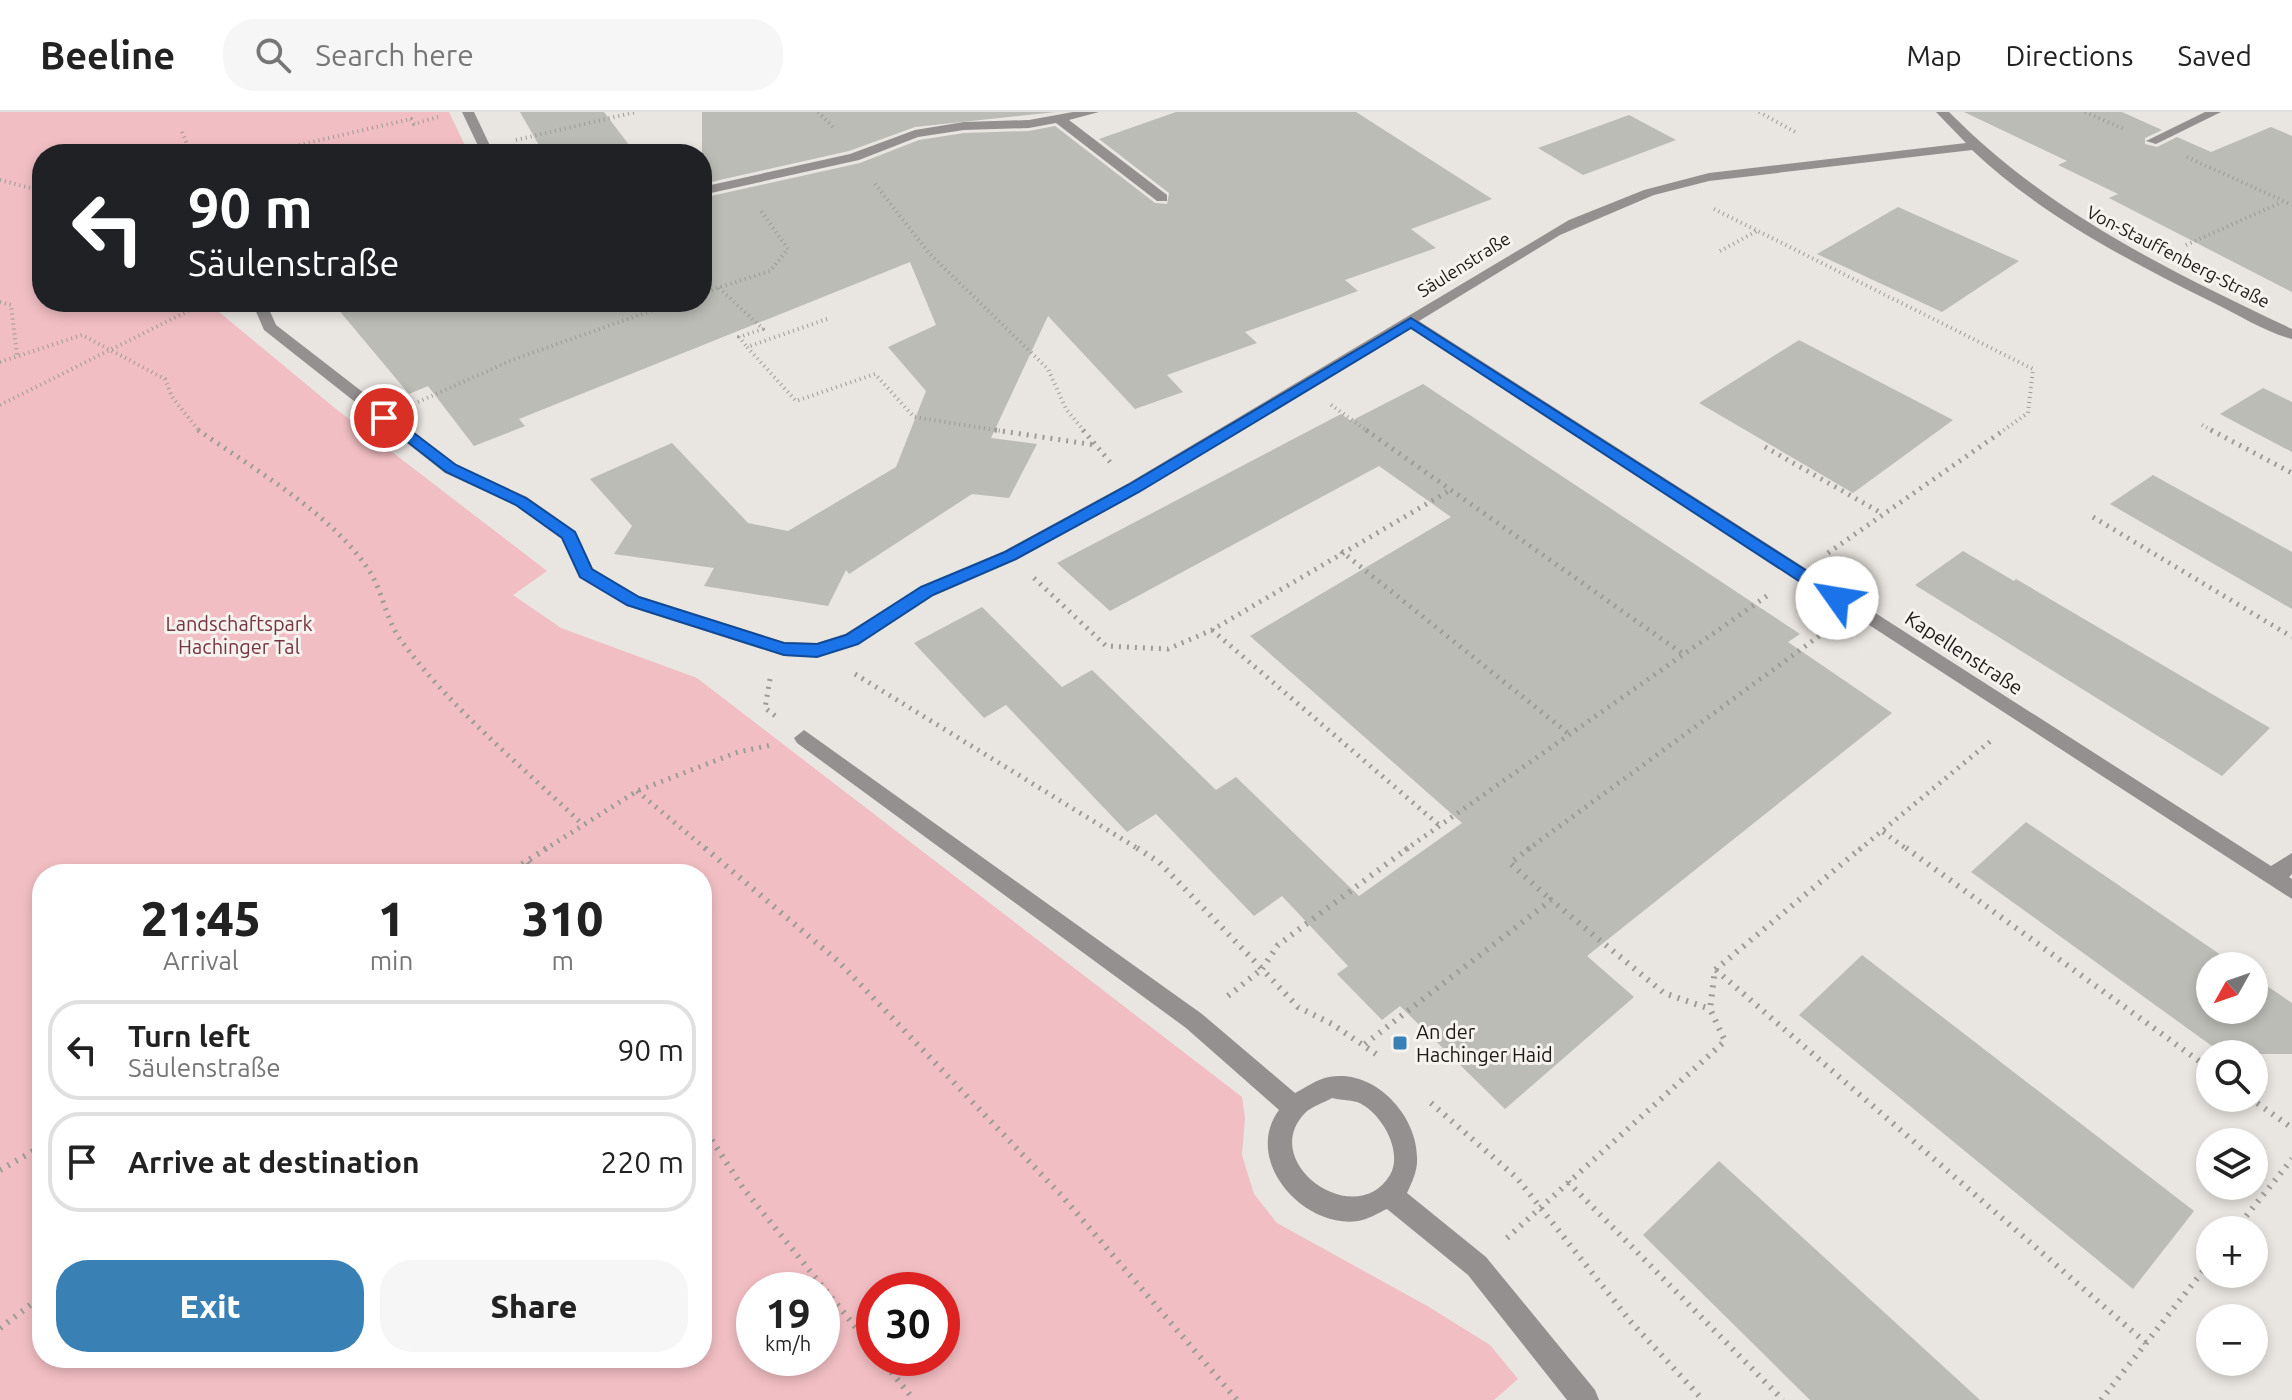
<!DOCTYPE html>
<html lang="en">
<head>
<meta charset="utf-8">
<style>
  body { margin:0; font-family:Ubuntu,sans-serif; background:#f6f6f6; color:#222; height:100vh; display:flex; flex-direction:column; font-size:30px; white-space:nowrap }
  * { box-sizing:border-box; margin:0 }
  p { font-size:26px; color:#767676 }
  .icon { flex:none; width:44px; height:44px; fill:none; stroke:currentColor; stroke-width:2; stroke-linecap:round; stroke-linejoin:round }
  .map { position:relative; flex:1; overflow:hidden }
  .panel { position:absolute; left:32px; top:752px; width:680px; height:504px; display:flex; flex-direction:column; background:#fff; border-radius:32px; box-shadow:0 4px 12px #0003 }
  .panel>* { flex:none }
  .banner { position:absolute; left:32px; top:32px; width:680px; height:168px; border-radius:32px; box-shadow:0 4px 12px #0003; background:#202124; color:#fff; overflow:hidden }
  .needle { width:52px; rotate:230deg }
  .controls { position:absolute; left:2196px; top:840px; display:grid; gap:16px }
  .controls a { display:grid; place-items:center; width:72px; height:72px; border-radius:50%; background:#fff; box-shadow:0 4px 12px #0003; font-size:40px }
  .speed { position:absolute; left:736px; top:1160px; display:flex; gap:16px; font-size:40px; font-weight:700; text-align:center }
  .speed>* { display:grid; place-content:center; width:104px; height:104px; border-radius:50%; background:#fff; box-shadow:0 4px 12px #0003; line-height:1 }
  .speed small { font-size:20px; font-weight:400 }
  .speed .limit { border:12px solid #d22; background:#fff; color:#111 }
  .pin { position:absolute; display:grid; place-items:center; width:68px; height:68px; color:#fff; margin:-34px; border:4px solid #fff; border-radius:50%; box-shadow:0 2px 8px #0007 }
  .me { position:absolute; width:88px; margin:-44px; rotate:302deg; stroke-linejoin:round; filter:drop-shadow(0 0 6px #0008) }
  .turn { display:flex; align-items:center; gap:28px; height:168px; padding:0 24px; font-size:36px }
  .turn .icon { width:104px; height:104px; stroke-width:2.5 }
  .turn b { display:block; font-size:56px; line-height:68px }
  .eta { display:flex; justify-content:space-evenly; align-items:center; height:136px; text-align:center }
  .eta b { font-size:48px; font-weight:800; line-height:56px }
  .action { display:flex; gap:16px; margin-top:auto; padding:16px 24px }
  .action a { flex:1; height:92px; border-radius:32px; background:#3981b5; color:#fff; font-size:32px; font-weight:800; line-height:92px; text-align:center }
  .action a+a { background:#f6f6f6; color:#222 }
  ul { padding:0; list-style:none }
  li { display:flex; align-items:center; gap:24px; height:100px; margin:0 16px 12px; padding:0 8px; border:4px solid #e0e0e0; border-radius:32px }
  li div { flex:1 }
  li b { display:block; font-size:30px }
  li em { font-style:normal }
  header { display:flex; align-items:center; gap:48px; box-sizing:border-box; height:112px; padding:0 40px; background:#fff; border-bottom:2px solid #e0e0e0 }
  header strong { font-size:38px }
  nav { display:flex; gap:44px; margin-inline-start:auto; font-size:28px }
  .search { width:560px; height:72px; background:#f6f6f6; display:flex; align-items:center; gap:20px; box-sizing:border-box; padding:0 28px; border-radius:32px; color:#767676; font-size:30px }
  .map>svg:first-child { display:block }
  .green { fill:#f1bec3; fill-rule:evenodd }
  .building { fill:#bbbcb6 }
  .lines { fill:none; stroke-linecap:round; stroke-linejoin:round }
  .path-far2 { stroke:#9d9b97; stroke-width:4; stroke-dasharray:1 4; stroke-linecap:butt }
  .path-far1 { stroke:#9d9b97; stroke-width:5; stroke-dasharray:2 6; stroke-linecap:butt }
  .path { stroke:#9d9b97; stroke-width:6; stroke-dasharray:2 7; stroke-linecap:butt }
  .minor { fill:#93908f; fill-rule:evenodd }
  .route { fill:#1a73e8; stroke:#114b97; stroke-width:2 }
  .poi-dot { fill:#3981b5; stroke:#f6f2ed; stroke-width:3 }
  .labels { text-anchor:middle; stroke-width:6; stroke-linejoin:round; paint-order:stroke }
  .far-street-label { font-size:18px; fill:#1b1a18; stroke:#f6f2ed }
  .park-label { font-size:20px; fill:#75353e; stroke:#f6f2ed }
  .street-label { font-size:20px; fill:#1b1a18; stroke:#f6f2ed }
  .poi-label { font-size:20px; fill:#1b1a18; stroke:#f6f2ed; text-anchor:start }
</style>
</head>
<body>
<header>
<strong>Beeline</strong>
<div class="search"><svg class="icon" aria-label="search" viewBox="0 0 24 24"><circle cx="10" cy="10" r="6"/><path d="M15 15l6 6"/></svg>Search here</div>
<nav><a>Map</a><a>Directions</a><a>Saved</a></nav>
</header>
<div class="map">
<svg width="2292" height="1288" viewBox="0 0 2292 1288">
  <rect width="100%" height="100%" fill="#e9e5e0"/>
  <!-- green -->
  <path class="green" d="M 0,0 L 449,0 L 469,42 L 42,42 L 42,190 L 207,190 L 336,297 L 547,459 L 513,483 L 561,516 L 697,566 L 1242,985 L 1245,1006 L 1242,1043 L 1254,1082 L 1277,1111 L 1429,1195 L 1490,1233 L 1518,1267 L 1494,1288 L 0,1288 ZM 42,762 L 702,762 L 702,1246 L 42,1246 ZM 822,1178 L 822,1246 L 754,1246 L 754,1178 ZM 874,1178 L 942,1178 L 942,1246 L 874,1246 Z"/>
  <!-- building -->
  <path class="building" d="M 520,0 L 604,0 L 636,42 L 544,42 Z
    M 702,0 L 1056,0 L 915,15 L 849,39 L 702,72 Z
    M 1176,0 L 1356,0 L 1492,87 L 1411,117 L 1436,136 L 1345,168 L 1358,179 L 1245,220 L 1257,231 L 1167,263 L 1183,280 L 1135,297 L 1048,204 L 991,326 L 1037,332 L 1009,386 L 972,382 L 849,462 L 846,458 L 828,494 L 704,474 L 714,456 L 614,442 L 632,414 L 590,367 L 672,331 L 748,411 L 788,419 L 896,355 L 926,279 L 888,235 L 936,213 L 910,150 L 519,307 L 525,314 L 474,334 L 428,274 L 409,282 L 332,190 L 702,190 L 702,86 L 860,51 L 919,28 L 964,21 L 1029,19 L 1055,14 L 1155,91 L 1167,92 L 1169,81 L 1099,27 Z
    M 1964,0 L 2122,0 L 2162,18 L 2145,26 L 2145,32 L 2157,35 L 2177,25 L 2211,40 L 2271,15 L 2292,24 L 2292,180 L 2109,86 L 2118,82 L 2058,53 L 2067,49 Z
    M 1629,3 L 1676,28 L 1583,63 L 1538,36 Z
    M 1898,95 L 2019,149 L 1942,200 L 1817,142 Z
    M 1799,228 L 1953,308 L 1853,381 L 1699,291 Z
    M 1423,272 L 1800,522 L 1788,530 L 1892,601 L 1587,844 L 1634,885 L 1505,997 L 1400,894 L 1382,908 L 1337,862 L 1348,854 L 1282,784 L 1254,804 L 1156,702 L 1127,720 L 1006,593 L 984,606 L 914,531 L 982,495 L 1062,575 L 1092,558 L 1216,678 L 1236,665 L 1359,784 L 1462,711 L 1250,524 L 1451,405 L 1379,354 L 1110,499 L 1057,451 L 1341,302 L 1351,309 Z
    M 2263,276 L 2292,290 L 2292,340 L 2220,302 Z
    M 2153,363 L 2292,440 L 2292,497 L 2110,392 Z
    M 1963,439 L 2014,469 L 2016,467 L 2270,616 L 2222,664 L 1915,473 Z
    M 2026,710 L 2237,854 L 2210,854 L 2210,898 L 2254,898 L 2254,865 L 2292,891 L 2292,942 L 2223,942 L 1971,760 Z
    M 1862,843 L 2194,1099 L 2133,1177 L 1799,903 Z
    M 1719,1049 L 1980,1288 L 1810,1288 L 1643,1123 Z"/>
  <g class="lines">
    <!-- path-far2 -->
    <path class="path-far2" d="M 818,0 L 834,16
      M 1759,0 L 1797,21
      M 2085,0 L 2124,17
      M 182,20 L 191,42
      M 516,28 L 636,0
      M 260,42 L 411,7 L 414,12 L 438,5
      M 2187,45 L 2292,93
      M 0,68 L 42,79
      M 875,72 L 929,141 L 1048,257 L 1066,297 L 1085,320
      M 1714,97 L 2033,257 L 2028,301 L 2001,320
      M 2186,133 L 2282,90
      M 1720,139 L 1757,119
      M 719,176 L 763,217 L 739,225 L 747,235
      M 702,181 L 770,159 L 788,137 L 761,99
      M 0,190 L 11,193 L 17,243
      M 827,207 L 747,235 L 796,289 L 875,262 L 914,305 L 1008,320
      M 0,250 L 82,223 L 165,267 L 172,285 L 200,320
      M 418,290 L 512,248 L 676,190
      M 0,293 L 206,190
      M 1331,293 L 1369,320
      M 2202,313 L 2214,320"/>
    <!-- path-far1 -->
    <path class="path-far1" d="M 198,318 C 252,356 334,403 370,460 C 383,481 386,507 400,527 C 450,596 522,654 583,713
      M 995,318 L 1095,333
      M 1083,318 L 1110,350
      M 1366,318 L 1683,542
      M 2211,318 L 2292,361
      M 1765,335 L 1883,402
      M 2093,405 L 2292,525
      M 1341,439 L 1569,622
      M 1828,441 L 2004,318
      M 1034,466 L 1106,534 L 1168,537 L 1212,518 L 1452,377
      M 1212,518 L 1439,713
      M 855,562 L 1140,738
      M 770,567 L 765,596 L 778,606
      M 637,679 L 707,738
      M 1883,720 L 1908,738
      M 544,738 L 637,679 L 738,640 L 772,633
      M 1405,738 L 1771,481
      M 1527,738 L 1826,519
      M 1859,738 L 1993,627"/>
    <!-- path -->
    <path class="path" d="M 705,736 L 839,850 L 1062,1084 L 1237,1288
      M 1137,736 L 1159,750 L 1262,857 L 1224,887
      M 1530,736 L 1510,751 L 1551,788
      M 1906,736 L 2210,957
      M 528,750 L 537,762
      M 507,762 L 547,736
      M 1716,858 L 2146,1231
      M 1365,932 L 1551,788 L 1664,881 L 1710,897
      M 1376,942 L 1332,912 L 1298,895 L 1262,857 L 1278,833 L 1408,736
      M 2250,986 L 2292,1016
      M 1431,991 L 1517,1066 L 1631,1210 L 1703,1288
      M 702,1013 L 743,1076 L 874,1238
      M 0,1058 L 42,1034
      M 1568,1070 L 1783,1288
      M 2235,1118 L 2292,1047
      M 1507,1126 L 1725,929 L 1710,897 L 1715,858 L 1861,736
      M 0,1216 L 42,1184
      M 880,1246 L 914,1288
      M 2101,1288 L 2210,1150"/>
    <!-- minor -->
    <path class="minor" d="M 462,0 L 474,0 L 494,42 L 482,42 Z
      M 1073,0 L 1099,0 L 1069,8 L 1167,83 L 1167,89 L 1157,89 L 1056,11 L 1029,16 L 964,18 L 918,25 L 859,48 L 702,83 L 702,75 L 850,42 L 915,18 L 964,10 L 1029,8 Z
      M 1936,0 L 1949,0 C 2049,101 2166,157 2292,217 L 2292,227 C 2265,220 2239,203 2214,191 C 2129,149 2042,104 1972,38 L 1709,69 L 1654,83 L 1560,123 L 1419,209 L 2271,754 L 2292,741 L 2292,762 L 2289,765 L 2292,767 L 2292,787 L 1409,215 L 1139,380 L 1016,447 L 933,483 L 859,532 L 817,545 L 784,544 L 627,494 L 580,465 L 562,426 L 515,393 L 445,361 L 264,218 L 254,195 L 257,190 L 272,190 L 268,195 L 276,213 L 457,353 L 527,385 L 575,419 L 593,457 L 639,484 L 784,530 L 817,531 L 845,522 L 921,475 L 1004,439 L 1127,372 L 1569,108 L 1644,78 L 1709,61 L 1966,31 Z
      M 2205,0 L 2221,0 L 2156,32 L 2146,29 Z
      M 804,618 L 1202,902 L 1295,981 C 1305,976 1317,967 1329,965 C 1374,956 1417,1003 1417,1045 C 1418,1058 1412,1070 1407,1081 L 1486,1145 L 1595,1278 L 1599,1288 L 1567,1288 L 1468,1163 L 1387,1097 C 1378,1101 1367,1108 1358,1109 C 1303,1117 1242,1048 1279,998 L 1186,916 L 797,631 L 794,626 ZM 1332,986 C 1340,988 1349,988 1357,990 C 1380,999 1404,1038 1390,1063 C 1356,1120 1257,1051 1305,1001 C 1312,994 1324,991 1332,986 Z"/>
  </g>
  <!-- route -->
  <path class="route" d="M 1411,206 L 1843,482 L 1843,490 L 1831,490 L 1411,216 L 1139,380 L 1016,447 L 933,483 L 858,532 L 817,545 L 784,543 L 627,493 L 580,465 L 562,426 L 516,393 L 446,360 L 377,306 L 390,303 L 456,353 L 526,386 L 575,420 L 592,457 L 639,485 L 784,531 L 817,532 L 846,523 L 921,475 L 1005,440 L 1128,373 Z"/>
  <!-- markers -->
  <rect class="poi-dot" x="1392" y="923" width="16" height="16" rx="4"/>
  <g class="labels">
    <!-- far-street labels -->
    <g class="far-street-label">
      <text transform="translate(2178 145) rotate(27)" y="6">Von-Stauffenberg-Straße</text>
      <text transform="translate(1464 153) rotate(-32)" y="6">Säulenstraße</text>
    </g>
    <!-- park labels -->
    <g class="park-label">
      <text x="239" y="519">Landschaftspark<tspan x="239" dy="23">Hachinger Tal</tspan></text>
    </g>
    <!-- street labels -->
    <g class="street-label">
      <text transform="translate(1964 541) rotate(33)" y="7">Kapellenstraße</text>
    </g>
    <!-- poi labels -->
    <g class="poi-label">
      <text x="1416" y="927">An der<tspan x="1416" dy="23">Hachinger Haid</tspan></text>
    </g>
  </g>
</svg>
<div class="controls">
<a><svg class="needle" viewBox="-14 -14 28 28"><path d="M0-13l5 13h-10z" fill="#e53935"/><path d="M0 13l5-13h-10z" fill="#767676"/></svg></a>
<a><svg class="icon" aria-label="search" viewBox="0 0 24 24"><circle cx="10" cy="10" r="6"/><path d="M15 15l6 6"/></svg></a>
<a><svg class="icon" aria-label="layers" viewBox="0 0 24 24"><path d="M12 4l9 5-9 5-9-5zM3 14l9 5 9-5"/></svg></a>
<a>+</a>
<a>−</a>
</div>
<div class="speed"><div>19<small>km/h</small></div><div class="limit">30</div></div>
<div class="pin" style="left:384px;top:306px;background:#d93025"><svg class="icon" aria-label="arrive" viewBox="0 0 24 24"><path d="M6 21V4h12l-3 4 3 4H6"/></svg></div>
<svg class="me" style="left:1837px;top:486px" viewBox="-20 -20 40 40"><circle r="19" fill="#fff"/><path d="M0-13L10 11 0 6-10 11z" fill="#1a73e8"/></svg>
<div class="banner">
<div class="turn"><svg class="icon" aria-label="left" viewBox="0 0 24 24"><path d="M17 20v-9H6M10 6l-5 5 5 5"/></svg><div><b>90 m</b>Säulenstraße</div></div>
</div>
<section class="panel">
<div class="eta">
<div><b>21:45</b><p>Arrival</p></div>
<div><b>1</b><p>min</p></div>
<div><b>310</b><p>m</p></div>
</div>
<ul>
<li><svg class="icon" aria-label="left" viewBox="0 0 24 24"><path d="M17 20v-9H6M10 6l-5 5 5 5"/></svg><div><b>Turn left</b><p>Säulenstraße</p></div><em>90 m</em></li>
<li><svg class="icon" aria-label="arrive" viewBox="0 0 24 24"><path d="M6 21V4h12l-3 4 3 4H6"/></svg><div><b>Arrive at destination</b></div><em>220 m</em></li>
</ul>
<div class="action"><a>Exit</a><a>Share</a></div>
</section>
</div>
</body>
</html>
